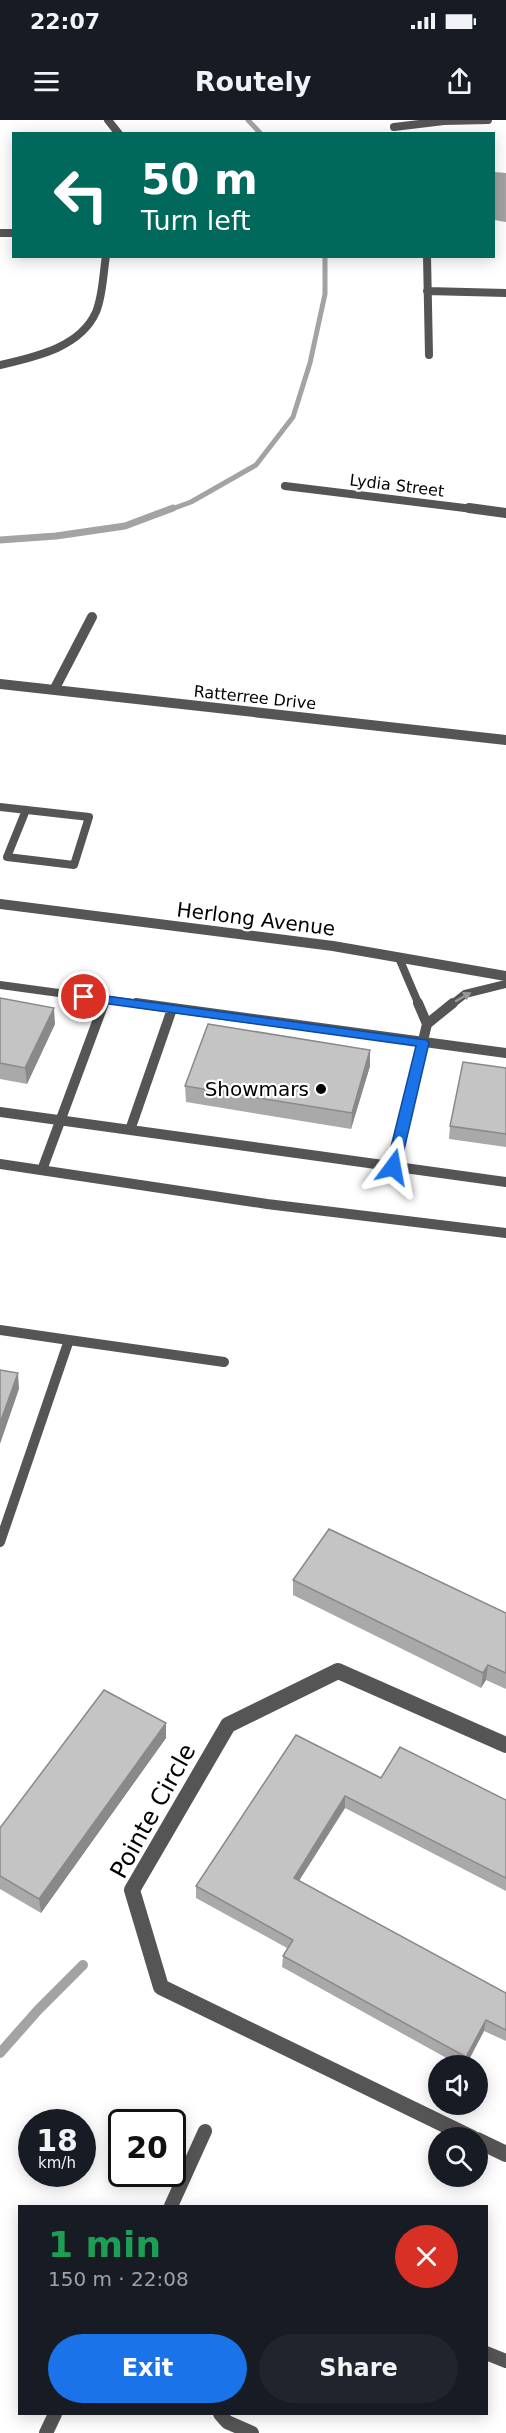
<!DOCTYPE html>
<html lang="en">
<head>
<meta charset="utf-8">
<style>
  body { margin:0; font-family:"DejaVu Sans",sans-serif; background:#20242c; color:#f1f3f6; height:100vh; display:flex; flex-direction:column; font-size:22px; white-space:nowrap }
  * { box-sizing:border-box; margin:0 }
  p { font-size:20px; color:#9ea1a6 }
  .icon { flex:none; width:33px; height:33px; fill:none; stroke:currentColor; stroke-width:2; stroke-linecap:round; stroke-linejoin:round }
  .map { position:relative; flex:1; overflow:hidden }
  .details { position:absolute; left:18px; top:2085px; width:470px; height:210px; display:flex; flex-direction:column; background:#171b24; border-radius:0px; box-shadow:0 3px 15px #0003 }
  .details>* { flex:none }
  .banner { position:absolute; left:12px; top:12px; width:483px; height:126px; border-radius:0px; box-shadow:0 3px 15px #0003; background:#00695c; color:#fff; overflow:hidden }
  .tools { position:absolute; left:428px; top:1935px; display:grid; gap:12px }
  .tools a { display:grid; place-items:center; width:60px; height:60px; border-radius:50%; background:#171b24; box-shadow:0 3px 15px #0003; font-size:30px }
  .speed { position:absolute; left:18px; top:1989px; display:flex; gap:12px; font-size:30px; font-weight:700; text-align:center }
  .speed>* { display:grid; place-content:center; width:78px; height:78px; border-radius:50%; background:#171b24; box-shadow:0 3px 15px #0003; line-height:1 }
  .speed small { font-size:15px; font-weight:400 }
  .speed .limit { border:3px solid #111; border-radius:9px; background:#fff; color:#111 }
  .pin { position:absolute; display:grid; place-items:center; width:51px; height:51px; color:#fff; margin:-26px; border:3px solid #fff; border-radius:50%; box-shadow:0 2px 6px #0007 }
  .me { position:absolute; width:66px; margin:-33px; rotate:13deg; stroke-linejoin:round; filter:drop-shadow(0 0 4px #0008) }
  .turn { display:flex; align-items:center; gap:21px; height:126px; padding:0 30px; font-size:27px }
  .turn .icon { width:78px; height:78px; stroke-width:2.5 }
  .turn b { display:block; font-size:42px; line-height:51px }
  .round { display:grid; place-items:center; flex:none; width:63px; height:63px; border-radius:32px; background:#20242c }
  .headline { display:flex; align-items:center; justify-content:space-between; height:102px; padding:0 30px }
  h1 { font-size:36px; font-weight:600; line-height:45px; color:#1e9e55 }
  .button { display:flex; gap:12px; margin-top:auto; padding:12px 30px }
  .button a { flex:1; height:69px; border-radius:36px; background:#1a73e8; color:#fff; font-size:24px; font-weight:600; line-height:69px; text-align:center }
  .button a+a { background:#20242c; color:#f1f3f6 }
  .status { display:flex; justify-content:space-between; align-items:center; height:42px; padding:0 30px; background:#171b24; direction:ltr }
  .status svg { height:16px; fill:currentColor }
  header { display:flex; justify-content:space-between; align-items:center; height:78px; padding:0 30px; background:#171b24; font-size:27px; font-weight:600 }
  .map>svg:first-child { display:block }
  .water { fill:#a3a3a3 }
  .lines { fill:none; stroke-linecap:round; stroke-linejoin:round }
  .stream-far2 { stroke:#a3a3a3; stroke-width:5 }
  .stream-far1 { stroke:#a3a3a3; stroke-width:7 }
  .stream { stroke:#a3a3a3; stroke-width:10 }
  .service-far2 { stroke:#555; stroke-width:8 }
  .service-far1 { stroke:#555; stroke-width:10 }
  .service { stroke:#555; stroke-width:14 }
  .minor-far2 { stroke:#555; stroke-width:8 }
  .minor-far1 { stroke:#555; stroke-width:10 }
  .minor { stroke:#555; stroke-width:16 }
  .tertiary { stroke:#555; stroke-width:10 }
  .wall { fill:#a9a9a9 }
  .shaded-wall { fill:#898989 }
  .building { fill:#c4c4c4; stroke:#898989; stroke-width:1.5 }
  .oneway { fill:#999 }
  .route { fill:#1a73e8; stroke:#114b97; stroke-width:1.5 }
  .poi-dot { fill:#000; stroke:#fff; stroke-width:2 }
  .labels { text-anchor:middle; stroke-width:4.5; stroke-linejoin:round; paint-order:stroke }
  .far-street-label { font-size:16px; fill:#000; stroke:#fff }
  .street-label { font-size:20px; fill:#000; stroke:#fff }
  .poi-label { font-size:20px; fill:#000; stroke:#fff; text-anchor:end }
  .near-street-label { font-size:24px; fill:#000; stroke:#fff }
</style>
</head>
<body>
<div class="status"><b>22:07</b><svg viewBox="0 0 49 12"><path d="M0 12V9h3v3zM5 12V6h3v6zM10 12V3h3v9zM15 12V0h3v12zM26 1h20v11H26zM47 4h2v5h-2z"/></svg></div>
<header><svg class="icon" aria-label="menu" viewBox="0 0 24 24"><path d="M4 6h16M4 12h16M4 18h16"/></svg>Routely<svg class="icon" aria-label="share" viewBox="0 0 24 24"><path d="M12 15V3M7 8l5-5 5 5M5 13v7h14v-7"/></svg></header>
<div class="map">
<svg width="506" height="2313" viewBox="0 0 506 2313">
  <rect width="100%" height="100%" fill="#fff"/>
  <!-- water -->
  <path class="water" d="M 494,52 L 506,53 L 506,102 L 494,100 Z"/>
  <g class="lines">
    <!-- stream-far2 -->
    <path class="stream-far2" d="M 248,0 L 261,14
      M 169,390 L 191,382 L 256,345 L 293,297 L 310,243 L 325,174 L 325,136"/>
    <!-- stream-far1 -->
    <path class="stream-far1" d="M 0,420 L 56,416 L 125,406 L 173,388"/>
    <!-- stream -->
    <path class="stream" d="M 0,1933 L 38,1890 L 83,1845"/>
    <!-- service-far2 -->
    <path class="service-far2" d="M 0,687 L 89,697 L 74,745 L 7,737 L 26,690
      M 399,838 L 419,885
      M 0,865 L 147,885
      M 103,885 L 105,880
      M 451,885 L 465,874 L 506,864"/>
    <!-- service-far1 -->
    <path class="service-far1" d="M 136,883 L 506,933
      M 418,883 L 427,904
      M 0,992 L 506,1062
      M 130,1010 L 172,889
      M 0,1044 L 267,1084 L 506,1113
      M 393,1046 L 427,904 L 453,883
      M 42,1050 L 104,883
      M 0,1210 L 69,1220
      M 0,1422 L 69,1220 L 224,1242"/>
    <!-- service -->
    <path class="service" d="M 171,2086 L 205,2011
      M 486,2233 L 506,2241
      M 220,2294 L 227,2302 L 252,2313
      M 46,2313 L 55,2294"/>
    <!-- minor-far2 -->
    <path class="minor-far2" d="M 108,0 L 119,14
      M 394,7 L 444,1 L 488,0
      M 0,113 L 14,113
      M 427,136 L 429,235
      M 427,171 L 506,173
      M 0,245 C 34,237 80,228 96,192 C 103,175 103,154 106,136
      M 285,366 L 481,390"/>
    <!-- minor-far1 -->
    <path class="minor-far1" d="M 469,388 L 506,393
      M 0,564 L 506,620
      M 54,570 L 92,497"/>
    <!-- minor -->
    <path class="minor" d="M 472,2018 L 161,1867 L 132,1770 L 228,1605 L 338,1551 L 506,1625
      M 477,2020 L 506,2034"/>
    <!-- tertiary -->
    <path class="tertiary" d="M 0,784 L 333,826 L 506,856"/>
  </g>
  <!-- wall -->
  <path class="wall" d="M 0,878 L 55,904 L 27,964 L 0,959 Z
    M 370,930 L 370,946 L 351,1009 L 186,982 L 185,966 Z
    M 506,948 L 506,1027 L 449,1019 L 450,1006 Z
    M 293,1460 L 506,1493 L 506,1569 L 486,1560 L 481,1568 L 293,1475 Z
    M 166,1603 L 166,1618 L 41,1793 L 0,1769 L 0,1708 Z
    M 296,1615 L 381,1658 L 506,1680 L 506,1771 L 345,1688 L 299,1761 L 506,1873 L 506,1921 L 484,1911 L 466,1946 L 461,1946 L 282,1847 L 283,1836 L 287,1828 L 196,1778 L 196,1766 Z"/>
  <!-- shaded-wall -->
  <path class="shaded-wall" d="M 54,888 L 55,904 L 27,964 L 25,948 Z
    M 370,930 L 370,946 L 351,1009 L 352,993 Z
    M 18,1253 L 19,1269 L 0,1324 L 0,1303 Z
    M 488,1545 L 486,1560 L 481,1568 L 483,1553 Z
    M 166,1603 L 166,1618 L 41,1793 L 39,1779 Z
    M 345,1676 L 345,1688 L 293,1770 L 294,1758 Z
    M 486,1900 L 484,1911 L 465,1946 L 466,1937 Z"/>
  <!-- building -->
  <path class="building" d="M 0,878 L 54,888 L 25,948 L 0,943 Z
    M 208,904 L 370,930 L 352,993 L 185,966 Z
    M 463,942 L 506,948 L 506,1014 L 450,1006 Z
    M 0,1250 L 18,1253 L 0,1303 Z
    M 329,1409 L 506,1493 L 506,1553 L 488,1545 L 483,1553 L 293,1460 Z
    M 104,1570 L 166,1603 L 39,1779 L 0,1756 L 0,1708 Z
    M 296,1615 L 381,1658 L 400,1627 L 506,1680 L 506,1758 L 345,1676 L 294,1758 L 506,1873 L 506,1910 L 486,1900 L 466,1937 L 283,1836 L 293,1820 L 196,1766 Z"/>
  <!-- one-way arrows -->
  <defs><path id="oneway-solid" d="M-6-.8H1V-3.2L6.5 0L1 3.2V.8H-6Z" transform="scale(1.5)"/></defs>
  <use class="oneway" href="#oneway-solid" transform="translate(463 877) rotate(-30)"/>
  <!-- route -->
  <path class="route" d="M 84,873 L 427,920 L 429,923 L 400,1047 L 393,1051 L 386,1047 L 416,926 L 80,880 L 78,877 Z"/>
  <!-- markers -->
  <circle class="poi-dot" cx="321" cy="969" r="6"/>
  <g class="labels">
    <!-- far-street labels -->
    <g class="far-street-label">
      <text transform="translate(397 365) rotate(7)" y="6">Lydia Street</text>
      <text transform="translate(255 577) rotate(6)" y="6">Ratterree Drive</text>
    </g>
    <!-- street labels -->
    <g class="street-label">
      <text transform="translate(256 799) rotate(7)" y="7">Herlong Avenue</text>
    </g>
    <!-- poi labels -->
    <g class="poi-label">
      <text x="309" y="976">Showmars</text>
    </g>
    <!-- near-street labels -->
    <g class="near-street-label">
      <text transform="translate(153 1691) rotate(-61)" y="8">Pointe Circle</text>
    </g>
  </g>
</svg>
<div class="tools">
<a><svg class="icon" aria-label="sound" viewBox="0 0 24 24"><path d="M4 9h4l5-4v14l-5-4H4zM17 9q2 3 0 6"/></svg></a>
<a><svg class="icon" aria-label="search" viewBox="0 0 24 24"><circle cx="10" cy="10" r="6"/><path d="M15 15l6 6"/></svg></a>
</div>
<div class="speed"><div>18<small>km/h</small></div><div class="limit">20</div></div>
<div class="pin" style="left:84px;top:877px;background:#d93025"><svg class="icon" aria-label="arrive" viewBox="0 0 24 24"><path d="M6 21V4h12l-3 4 3 4H6"/></svg></div>
<svg class="me" style="left:393px;top:1047px" viewBox="-20 -20 40 40"><path d="M0-17L14 15 0 8-14 15z" fill="#1a73e8" stroke="#fff" stroke-width="4"/></svg>
<div class="banner">
<div class="turn"><svg class="icon" aria-label="left" viewBox="0 0 24 24"><path d="M17 20v-9H6M10 6l-5 5 5 5"/></svg><div><b>50 m</b>Turn left</div></div>
</div>
<section class="details">
<div class="headline"><div><h1>1 min</h1><p>150 m · 22:08</p></div><a class="round" style="background:#d93025;color:#fff"><svg class="icon" aria-label="close" viewBox="0 0 24 24"><path d="M6 6l12 12M18 6L6 18"/></svg></a></div>
<div class="button"><a>Exit</a><a>Share</a></div>
</section>
</div>
</body>
</html>
